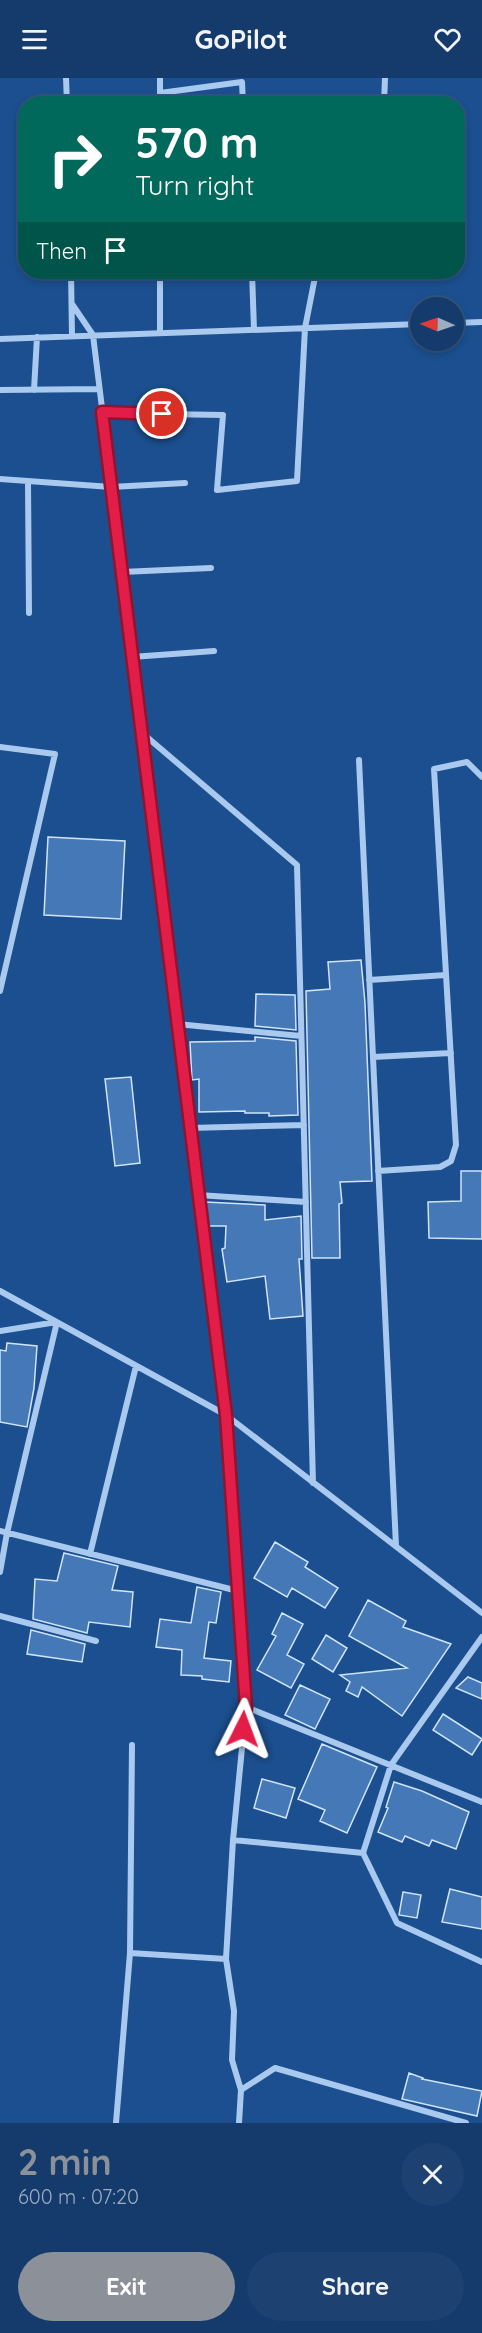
<!DOCTYPE html>
<html lang="en">
<head>
<meta charset="utf-8">
<style>
  body { margin:0; font-family:Quicksand,sans-serif; background:#1d4271; color:#f1f3f6; height:100vh; display:flex; flex-direction:column; font-size:22px; white-space:nowrap }
  * { box-sizing:border-box; margin:0 }
  p { font-size:20px; color:#9dadc1 }
  .icon { flex:none; width:33px; height:33px; fill:none; stroke:currentColor; stroke-width:2; stroke-linecap:round; stroke-linejoin:round }
  .map { position:relative; height:2045px; overflow:hidden }
  .details { display:flex; flex-direction:column; background:#143b6b; flex:1 }
  .details>* { flex:none }
  .guide { position:absolute; left:18px; top:18px; width:447px; height:183px; border-radius:24px; box-shadow:0 3px 9px #0003,0 0 0 2px #33557e; background:#00695c; color:#fff; overflow:hidden }
  .needle { width:39px; rotate:272deg }
  .buttons { position:absolute; left:410px; top:219px; display:grid; gap:12px }
  .buttons a { display:grid; place-items:center; width:54px; height:54px; border-radius:50%; background:#143b6b; box-shadow:0 3px 9px #0003,0 0 0 2px #33557e; font-size:30px }
  .pin { position:absolute; display:grid; place-items:center; width:51px; height:51px; color:#fff; margin:-26px; border:3px solid #fff; border-radius:50%; box-shadow:0 2px 6px #0007 }
  .me { position:absolute; width:66px; margin:-33px; rotate:3deg; stroke-linejoin:round; filter:drop-shadow(0 0 4px #0008) }
  .turn { display:flex; align-items:center; gap:21px; height:126px; padding:0 18px; font-size:27px }
  .turn .icon { width:78px; height:78px; stroke-width:2.5 }
  .turn b { display:block; font-size:42px; line-height:51px }
  .then { display:flex; align-items:center; height:57px; padding:0 18px; background:#0003; gap:12px; font-size:22px }
  .round { display:grid; place-items:center; flex:none; width:63px; height:63px; border-radius:32px; background:#1d4271 }
  .headline { display:flex; align-items:center; justify-content:space-between; height:102px; padding:0 18px }
  h1 { font-size:36px; font-weight:700; line-height:45px; color:#8c9099 }
  .cta { display:flex; gap:12px; margin-top:auto; padding:12px 18px }
  .cta a { flex:1; height:69px; border-radius:36px; background:#8c9099; color:#fff; font-size:24px; font-weight:700; line-height:69px; text-align:center }
  .cta a+a { background:#1d4271; color:#f1f3f6 }
  header { display:flex; justify-content:space-between; align-items:center; height:78px; padding:0 18px; background:#143b6b; font-size:27px; font-weight:700 }
  .map>svg:first-child { display:block }
  .building { fill:#4478b7; stroke:#cfe3fa; stroke-width:1.5 }
  .lines { fill:none; stroke-linecap:round; stroke-linejoin:round }
  .minor { stroke:#a9c9ee; stroke-width:6 }
  .route-casing { stroke:#92132f; stroke-width:15 }
  .route { stroke:#e11d48; stroke-width:10 }
</style>
</head>
<body>
<header><svg class="icon" aria-label="menu" viewBox="0 0 24 24"><path d="M4 6h16M4 12h16M4 18h16"/></svg>GoPilot<svg class="icon" aria-label="heart" viewBox="0 0 24 24"><path d="M12 20l-8-8c-3-5 5-10 8-4 3-6 11-1 8 4z"/></svg></header>
<div class="map">
<svg width="482" height="2045" viewBox="0 0 482 2045">
  <rect width="100%" height="100%" fill="#1b4f8f"/>
  <!-- building -->
  <path class="building" d="M 48,759 L 125,763 L 121,841 L 44,837 Z
    M 361,882 L 365,925 L 372,1103 L 340,1104 L 342,1125 L 339,1126 L 340,1180 L 312,1180 L 306,913 L 330,911 L 328,884 Z
    M 256,916 L 295,917 L 296,952 L 255,948 Z
    M 255,959 L 296,963 L 298,1037 L 269,1038 L 269,1035 L 245,1035 L 245,1033 L 199,1034 L 199,1001 L 192,1002 L 190,964 L 255,963 Z
    M 131,999 L 140,1085 L 115,1088 L 105,1001 Z
    M 461,1093 L 482,1093 L 482,1161 L 429,1160 L 428,1124 L 461,1123 Z
    M 205,1124 L 265,1127 L 265,1142 L 301,1138 L 302,1181 L 299,1181 L 303,1238 L 270,1241 L 265,1198 L 227,1204 L 222,1171 L 225,1170 L 226,1148 L 208,1148 Z
    M 7,1265 L 37,1268 L 34,1310 L 27,1349 L 0,1344 L 0,1272 L 6,1273 Z
    M 275,1464 L 308,1484 L 305,1489 L 338,1510 L 325,1530 L 292,1510 L 287,1519 L 254,1500 Z
    M 64,1475 L 118,1488 L 112,1512 L 133,1514 L 130,1549 L 89,1544 L 87,1555 L 33,1541 L 35,1501 L 57,1503 Z
    M 197,1509 L 221,1514 L 216,1545 L 209,1544 L 204,1580 L 231,1583 L 229,1604 L 202,1601 L 202,1598 L 181,1597 L 182,1572 L 156,1569 L 160,1541 L 191,1545 Z
    M 368,1522 L 406,1543 L 403,1549 L 451,1566 L 402,1638 L 362,1609 L 358,1619 L 346,1613 L 350,1604 L 340,1597 L 407,1590 L 349,1558 Z
    M 282,1535 L 303,1546 L 287,1577 L 304,1586 L 291,1610 L 257,1592 L 276,1558 L 272,1556 Z
    M 31,1552 L 85,1566 L 82,1584 L 27,1576 Z
    M 326,1557 L 347,1570 L 333,1594 L 312,1581 Z
    M 468,1599 L 482,1605 L 482,1621 L 456,1610 Z
    M 300,1607 L 330,1621 L 315,1651 L 285,1637 Z
    M 443,1636 L 482,1661 L 472,1677 L 433,1652 Z
    M 322,1666 L 377,1689 L 347,1755 L 320,1743 L 325,1732 L 298,1721 Z
    M 262,1701 L 295,1710 L 286,1740 L 254,1730 Z
    M 394,1704 L 422,1713 L 469,1734 L 456,1771 L 432,1762 L 429,1768 L 405,1758 L 402,1764 L 378,1754 L 388,1730 L 386,1729 Z
    M 450,1811 L 482,1819 L 482,1851 L 442,1844 Z
    M 403,1814 L 421,1817 L 417,1840 L 399,1837 Z
    M 409,1995 L 423,2000 L 422,2001 L 482,2013 L 477,2038 L 402,2021 Z"/>
  <g class="lines">
    <!-- minor -->
    <path class="minor" d="M 66,0 L 67,26
      M 160,0 L 160,26
      M 160,15 L 242,4 L 243,26
      M 384,26 L 385,0
      M 71,194 L 72,258
      M 160,194 L 160,255
      M 252,194 L 254,252
      M 72,226 L 93,257 L 226,1337 L 246,1629 L 233,1762 L 226,1881 L 130,1875
      M 453,245 L 482,244
      M 0,261 L 420,246
      M 0,312 L 99,311
      M 34,312 L 37,259
      M 102,335 L 223,337 L 217,412 L 297,403 L 305,250 L 316,194
      M 0,401 L 111,409 L 185,405
      M 28,403 L 29,535
      M 122,494 L 211,490
      M 132,579 L 214,573
      M 141,654 L 297,787 L 313,1405
      M 0,669 L 55,676 L 0,913
      M 359,682 L 396,1468
      M 369,902 L 446,897
      M 177,946 L 301,958
      M 373,979 L 451,975
      M 190,1050 L 304,1047
      M 378,1093 L 440,1089 L 451,1083 L 456,1067 L 434,691 L 467,684 L 482,699
      M 198,1117 L 306,1124
      M 0,1213 L 226,1337 L 482,1535
      M 0,1253 L 57,1244 L 7,1455 L 0,1494
      M 0,1453 L 238,1513
      M 90,1476 L 136,1288
      M 0,1538 L 96,1563
      M 246,1629 L 482,1724
      M 233,1762 L 363,1775 L 397,1845 L 482,1884
      M 363,1775 L 391,1687 L 482,1559
      M 226,1881 L 234,1933 L 232,1982 L 241,2012 L 239,2045
      M 241,2012 L 275,1990 L 466,2045
      M 116,2045 L 130,1875 L 132,1667"/>
  </g>
  <g class="lines">
    <!-- route casing -->
    <g class="route-casing">
      <path id="route" d="M 162,336 L 102,334 L 226,1337 L 246,1629 L 243,1651"/>
    </g>
    <!-- route -->
    <use href="#route" class="route"/>
  </g>
</svg>
<div class="buttons">
<a><svg class="needle" viewBox="-14 -14 28 28"><path d="M0-13l5 13h-10z" fill="#e53935"/><path d="M0 13l5-13h-10z" fill="#9dadc1"/></svg></a>
</div>
<div class="pin" style="left:162px;top:336px;background:#d93025"><svg class="icon" aria-label="arrive" viewBox="0 0 24 24"><path d="M6 21V4h12l-3 4 3 4H6"/></svg></div>
<svg class="me" style="left:243px;top:1651px" viewBox="-20 -20 40 40"><path d="M0-17L14 15 0 8-14 15z" fill="#e11d48" stroke="#fff" stroke-width="4"/></svg>
<div class="guide">
<div class="turn"><svg class="icon" aria-label="right" viewBox="0 0 24 24"><path d="M7 20v-9h11M14 6l5 5-5 5"/></svg><div><b>570 m</b>Turn right</div></div>
<div class="then">Then<svg class="icon" aria-label="arrive" viewBox="0 0 24 24"><path d="M6 21V4h12l-3 4 3 4H6"/></svg></div>
</div>
</div>
<section class="details">
<div class="headline"><div><h1>2 min</h1><p>600 m · 07:20</p></div><a class="round"><svg class="icon" aria-label="close" viewBox="0 0 24 24"><path d="M6 6l12 12M18 6L6 18"/></svg></a></div>
<div class="cta"><a>Exit</a><a>Share</a></div>
</section>
</body>
</html>
